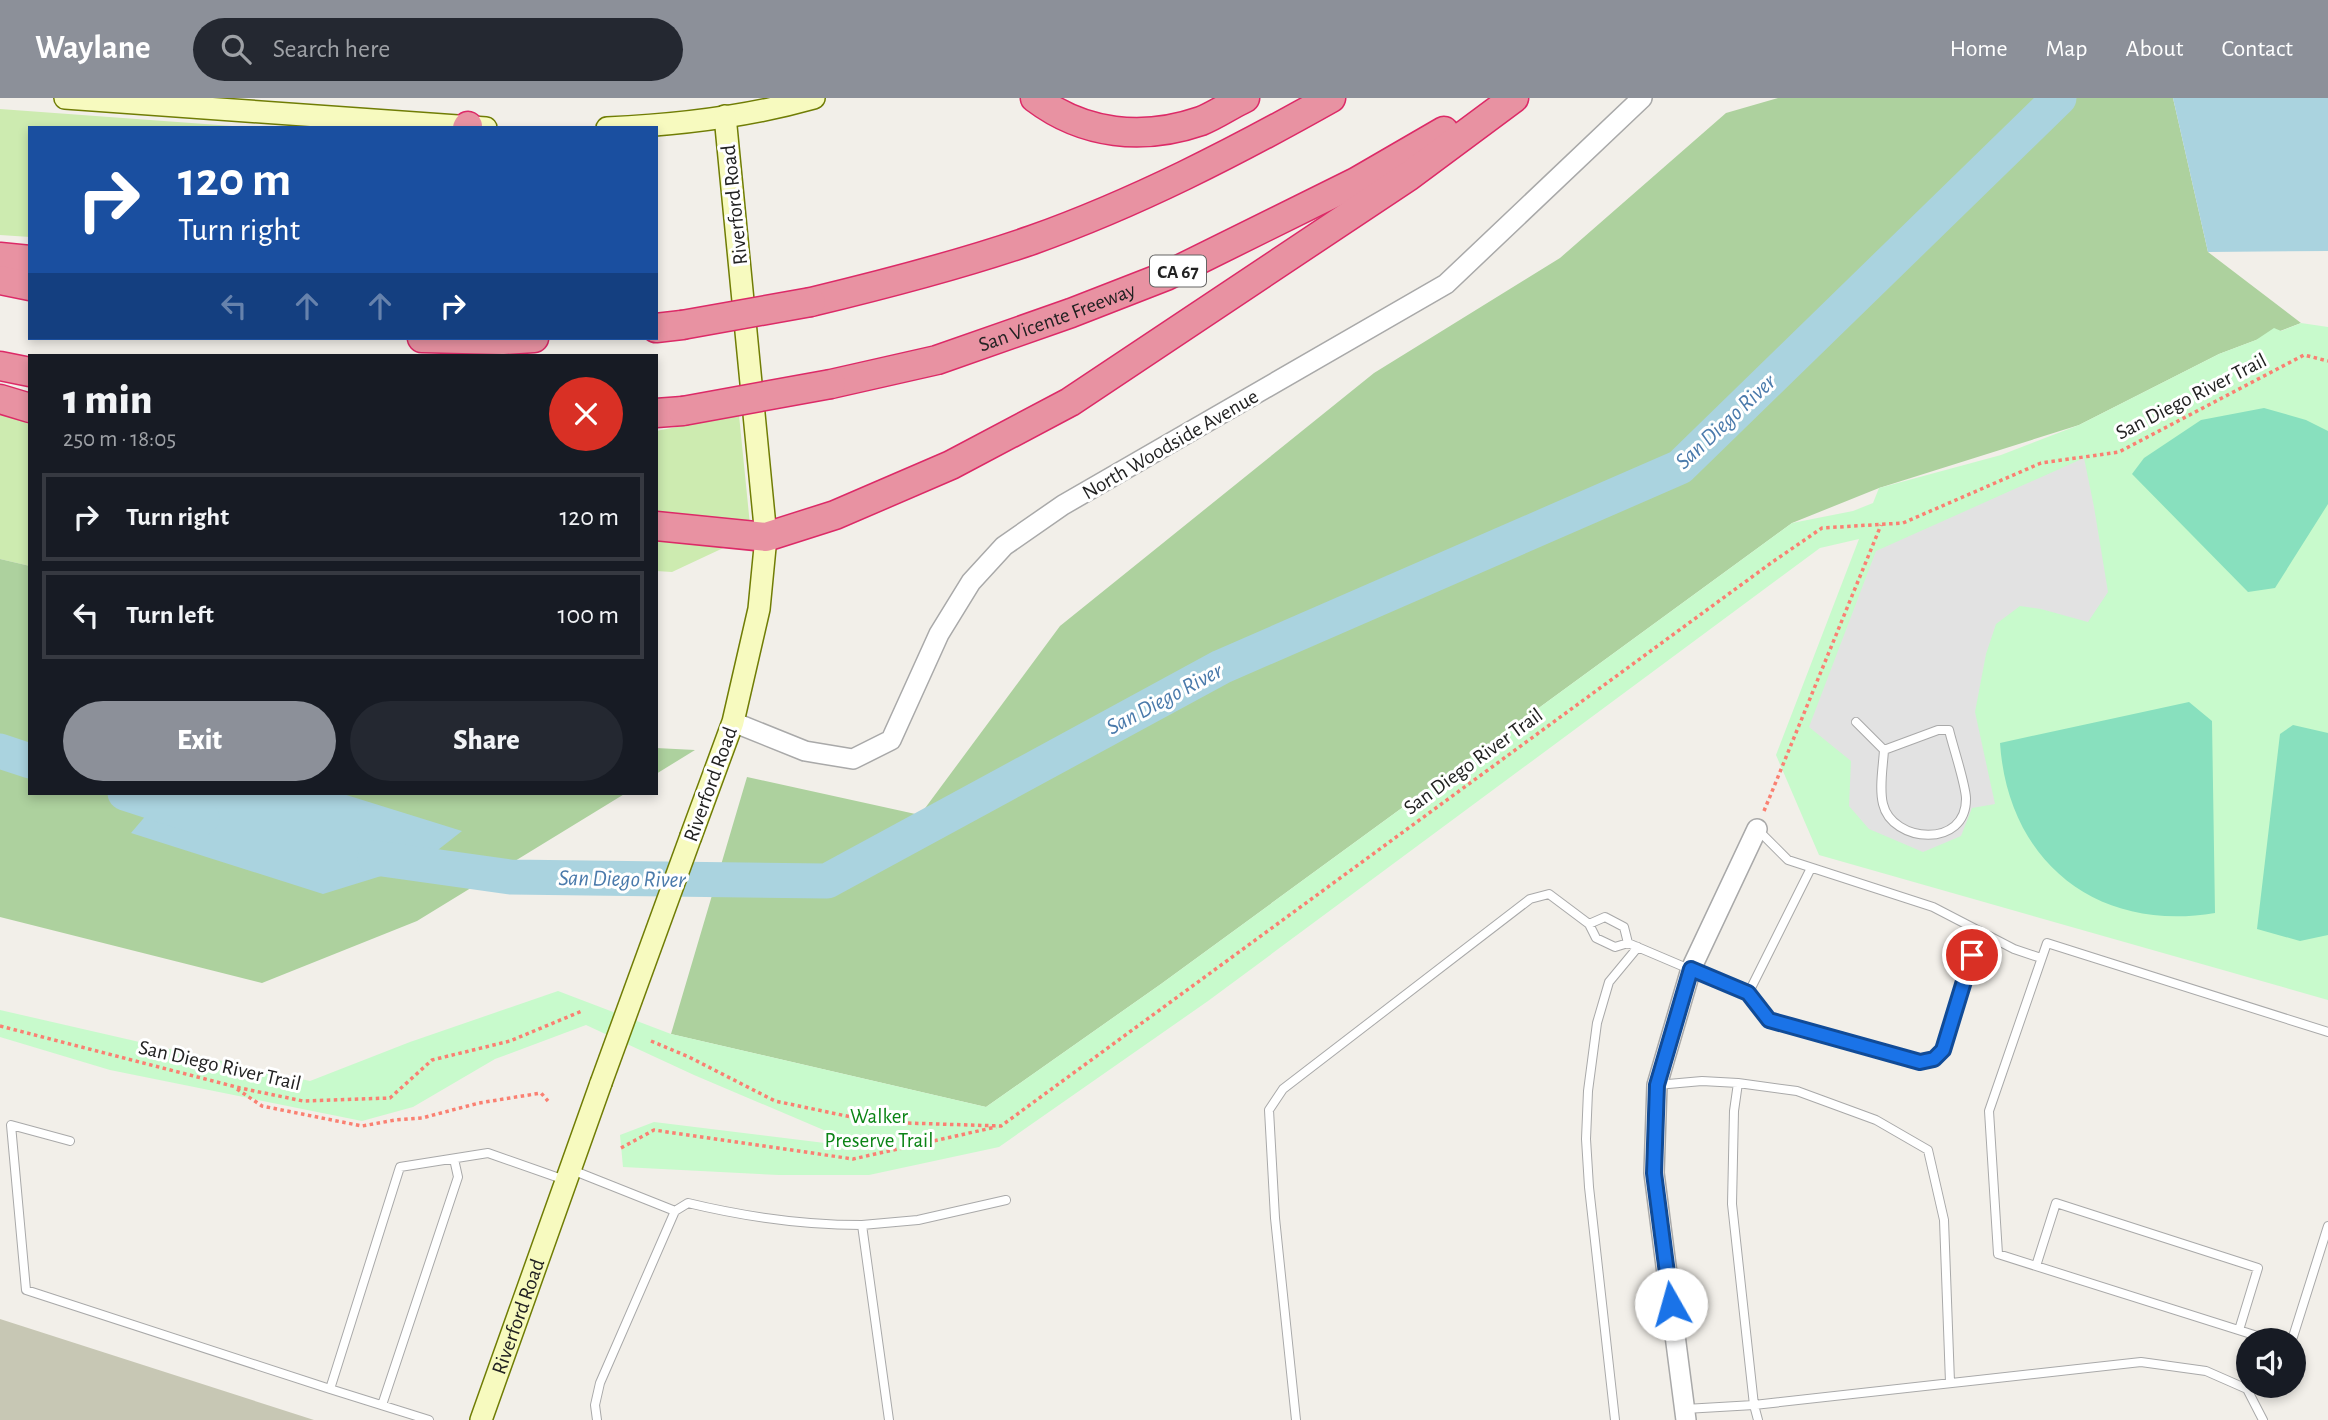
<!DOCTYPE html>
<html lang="en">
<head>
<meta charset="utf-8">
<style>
  body { margin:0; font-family:"Alegreya Sans",sans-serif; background:#242831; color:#f1f3f6; height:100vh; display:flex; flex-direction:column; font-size:26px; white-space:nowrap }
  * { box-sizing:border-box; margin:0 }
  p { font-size:23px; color:#9ea1a6 }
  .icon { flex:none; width:38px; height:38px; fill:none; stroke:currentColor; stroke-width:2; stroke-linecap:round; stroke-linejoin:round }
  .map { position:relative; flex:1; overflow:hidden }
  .details { position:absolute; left:28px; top:256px; width:630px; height:441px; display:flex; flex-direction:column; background:#171b24; border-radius:0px; box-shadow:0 4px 10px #0003 }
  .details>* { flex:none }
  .top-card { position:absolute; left:28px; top:28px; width:630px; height:214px; border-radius:0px; box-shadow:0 4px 10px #0003; background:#1a4fa0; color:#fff; overflow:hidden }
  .tools { position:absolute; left:2236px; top:1230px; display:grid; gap:14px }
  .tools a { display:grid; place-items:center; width:70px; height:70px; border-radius:50%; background:#171b24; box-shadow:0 4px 10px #0003; font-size:35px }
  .pin { position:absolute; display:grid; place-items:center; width:60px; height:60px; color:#fff; margin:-30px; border:4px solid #fff; border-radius:50%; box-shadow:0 2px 7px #0007 }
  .me { position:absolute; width:77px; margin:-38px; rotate:353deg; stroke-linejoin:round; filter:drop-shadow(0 0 5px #0008) }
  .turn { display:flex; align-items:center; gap:24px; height:147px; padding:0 35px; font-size:32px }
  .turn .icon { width:91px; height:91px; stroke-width:2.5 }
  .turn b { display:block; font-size:49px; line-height:60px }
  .lanes { display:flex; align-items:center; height:66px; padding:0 35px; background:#0003; justify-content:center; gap:35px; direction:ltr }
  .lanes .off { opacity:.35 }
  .round { display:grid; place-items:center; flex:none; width:74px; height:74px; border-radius:37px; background:#242831 }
  .overview { display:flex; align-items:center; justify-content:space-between; height:119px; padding:0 35px }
  h1 { font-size:42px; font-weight:800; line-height:52px }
  .action { display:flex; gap:14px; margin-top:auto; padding:14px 35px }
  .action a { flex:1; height:80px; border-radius:42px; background:#8c9099; color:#fff; font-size:28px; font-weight:800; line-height:80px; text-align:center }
  .action a+a { background:#242831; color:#f1f3f6 }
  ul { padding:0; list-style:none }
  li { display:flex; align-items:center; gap:21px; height:88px; margin:0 14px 10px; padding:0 21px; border:4px solid #363941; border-radius:0px }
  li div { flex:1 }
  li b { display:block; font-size:26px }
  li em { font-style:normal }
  header { display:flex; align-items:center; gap:42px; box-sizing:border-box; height:98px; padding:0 35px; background:#8c9099; color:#fff }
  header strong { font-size:33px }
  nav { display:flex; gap:38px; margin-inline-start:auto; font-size:24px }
  .search { width:490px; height:63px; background:#242831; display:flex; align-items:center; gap:18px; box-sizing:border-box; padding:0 24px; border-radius:38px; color:#9ea1a6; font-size:26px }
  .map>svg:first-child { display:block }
  .construction { fill:#c7c7b4 }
  .grass { fill:#cdebb0 }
  .forest { fill:#add19e }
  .park { fill:#c8facc }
  .pitch { fill:#88e0be }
  .parking { fill:#e2e2e2 }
  .water { fill:#aad3df }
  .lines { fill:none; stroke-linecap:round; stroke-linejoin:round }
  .river { stroke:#aad3df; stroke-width:35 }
  .service-casing { stroke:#a9a9a9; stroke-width:10 }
  .tertiary-casing { stroke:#a9a9a9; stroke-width:22 }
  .secondary-casing { stroke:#707d05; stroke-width:24 }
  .motorway-casing { stroke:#dc2a67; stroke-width:31 }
  .path { stroke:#fa8072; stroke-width:3.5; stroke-dasharray:3.5 3.5; stroke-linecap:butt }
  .service { stroke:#fff; stroke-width:8 }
  .tertiary { stroke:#fff; stroke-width:19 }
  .secondary { stroke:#f7fabf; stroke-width:21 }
  .motorway { stroke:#e892a2; stroke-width:28 }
  .secondary-bridge-casing { stroke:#707d05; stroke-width:24; stroke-linecap:butt }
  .motorway-bridge-casing { stroke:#dc2a67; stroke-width:31; stroke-linecap:butt }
  .secondary-bridge { stroke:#f7fabf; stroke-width:21 }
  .motorway-bridge { stroke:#e892a2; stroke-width:28 }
  .route-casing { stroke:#114b97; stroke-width:18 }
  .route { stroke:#1a73e8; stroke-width:12 }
  .labels { text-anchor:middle; stroke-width:6; stroke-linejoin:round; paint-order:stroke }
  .shield { fill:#fff; stroke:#646464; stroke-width:2 }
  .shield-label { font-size:19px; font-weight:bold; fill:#222 }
  .street-label { font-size:21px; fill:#222; stroke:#fff }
  .park-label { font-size:21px; fill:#0c8416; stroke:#fff }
  .water-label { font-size:23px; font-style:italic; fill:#4a7aab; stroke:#fff }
</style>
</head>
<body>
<header>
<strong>Waylane</strong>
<div class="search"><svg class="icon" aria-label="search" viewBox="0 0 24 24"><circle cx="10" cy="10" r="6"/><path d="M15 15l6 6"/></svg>Search here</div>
<nav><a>Home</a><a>Map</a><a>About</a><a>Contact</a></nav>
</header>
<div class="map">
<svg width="2328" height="1322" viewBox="0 0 2328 1322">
  <rect width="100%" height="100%" fill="#f2efe9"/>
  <!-- construction -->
  <path class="construction" d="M 0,1221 L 314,1322 L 0,1322 Z"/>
  <!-- grass -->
  <path class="grass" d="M 0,11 L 258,30 L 30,30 L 30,139 L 0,137 Z
    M 0,292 L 30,296 L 30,468 L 0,461 Z
    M 739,317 L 751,437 L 672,474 L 656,473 L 656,333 Z"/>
  <!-- forest -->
  <path class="forest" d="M 1778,0 L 2173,0 L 2208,154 L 2301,225 L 2219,256 L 2079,327 L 1879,390 L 1792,425 L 1161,886 L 986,1009 L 671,936 L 747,679 L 920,717 L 1060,528 L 1374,275 L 1560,160 L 1726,15 Z
    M 0,461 L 30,468 L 30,695 L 626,695 L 417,823 L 262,885 L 0,819 Z
    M 656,650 L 695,652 L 656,676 Z"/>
  <!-- park -->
  <path class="park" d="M 2301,225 L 2328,229 L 2328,902 L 1819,757 L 1776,657 L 1859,441 L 1820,450 L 1208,903 L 999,1049 L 869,1077 L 779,1077 L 623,1069 L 620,1037 L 654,1024 L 833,1046 L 833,1036 L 694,977 L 586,927 L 495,961 L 413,1009 L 362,1023 L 110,972 L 0,939 L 0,912 L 310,983 L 410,944 L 558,893 L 671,936 L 986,1009 L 1161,886 L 1792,425 L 1853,413 L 1873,405 L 1879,390 L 2001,357 L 2079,327 L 2219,256 L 2256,242 L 2274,230 L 2281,233 Z"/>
  <!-- pitch -->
  <path class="pitch" d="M 2264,310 L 2306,322 L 2328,333 L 2328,406 L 2275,490 L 2248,494 L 2132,376 L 2144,360 L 2201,322 Z
    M 2189,604 L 2212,623 L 2215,815 C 2097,835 2008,764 2000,645 Z
    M 2293,627 L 2328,635 L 2328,837 L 2300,843 L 2257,831 L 2280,636 Z"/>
  <!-- parking -->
  <path class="parking" d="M 2084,360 L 2094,409 L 2108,494 L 2088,524 L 2041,511 L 2020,508 L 1996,526 L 1986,556 L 1975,614 L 1995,706 L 1972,710 L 1961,738 L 1923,754 L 1869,731 L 1849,708 L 1851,663 L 1809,629 L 1876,453 Z"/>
  <!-- water -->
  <path class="water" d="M 2173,0 L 2328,0 L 2328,153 L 2208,154 Z
    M 165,695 L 340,695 L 462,733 L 420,766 L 323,796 L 131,735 Z"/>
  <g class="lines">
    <!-- river -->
    <path class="river" d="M 0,653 L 30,663
      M 125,695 L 202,720
      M 375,760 L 510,779 L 827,783 L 1221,569 L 1680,369 L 2059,0"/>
    <!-- service casing -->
    <g class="service-casing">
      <path id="service" d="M 1856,624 L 1884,652 C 1883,669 1879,690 1883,706 C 1892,745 1967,751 1966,700 C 1965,684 1953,649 1949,632 L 1938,632 L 1884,652
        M 1757,731 L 1788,762 L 1933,809 L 2014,851 L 2041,860
        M 1589,826 L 1605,819 L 1624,829 L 1628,845
        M 1748,896 L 1811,770
        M 1738,985 L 1797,993 L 1876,1022 L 1928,1052 L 1944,1122 L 1950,1284
        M 1657,987 L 1702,983 L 1738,985 L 1734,1013 L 1732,1106 L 1754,1307 L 1685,1311
        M 70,1043 L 11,1027 L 26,1192 L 330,1291
        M 572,1072 L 675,1113 L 600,1285 L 595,1307 L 597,1322
        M 675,1113 L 688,1105 C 746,1119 802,1127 862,1127 L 889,1322
        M 862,1127 L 918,1122 L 1006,1102
        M 2036,1168 L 2056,1105 L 2258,1170 L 2239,1232
        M 2270,1242 L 1998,1156 L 1989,1013 L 2047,845 L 2328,934
        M 2292,1242 L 2328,1128
        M 382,1307 L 458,1079 L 454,1061
        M 429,1322 L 330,1291 L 400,1069 L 488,1055 L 565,1082
        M 1296,1322 L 1275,1120 L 1269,1012 L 1283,991 L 1530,801 L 1549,796 L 1589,826 L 1596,840 L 1615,849 L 1628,845 L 1748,896 L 1768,922 L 1920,964 L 1935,961 L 1943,952 L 1980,833
        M 1615,1322 L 1589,1089 L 1586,1041 L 1588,993 L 1597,925 L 1609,884 L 1638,849
        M 1758,1322 L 1754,1307 L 2141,1264 L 2206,1273 L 2247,1291 L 2263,1322"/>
    </g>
    <!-- tertiary casing -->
    <g class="tertiary-casing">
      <path id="tertiary" d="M 733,624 L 805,653 L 853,661 L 891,642 L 939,536 L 971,484 L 1004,448 L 1063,407 L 1446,186 L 1642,0
        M 1686,1322 L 1654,1075 L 1657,987 L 1691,871 L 1757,731"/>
    </g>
    <!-- secondary casing -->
    <g class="secondary-casing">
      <g id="secondary">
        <path d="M 65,0 L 486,30"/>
        <path d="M 607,30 C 676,27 747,19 814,0"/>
        <path d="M 691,738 L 733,624 L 759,511 L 766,439 L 725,18"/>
        <path id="s1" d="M 481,1322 L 601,985"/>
      </g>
    </g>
    <!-- motorway casing -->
    <g class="motorway-casing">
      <g id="motorway">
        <path d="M 1035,0 C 1084,37 1143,43 1201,23 C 1216,17 1230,7 1245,0"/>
        <path d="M 467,30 L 468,28"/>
        <path d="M 0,159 L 30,162"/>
        <path d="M 0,182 L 30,188"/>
        <path d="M 811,204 C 886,186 960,167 1032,142 C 1136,105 1235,54 1331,0"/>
        <path d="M 656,230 L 682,227"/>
        <path d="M 422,240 L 503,242 L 534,240"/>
        <path d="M 0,268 L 30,274"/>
        <path id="s2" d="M 831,286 L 937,262 L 1071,215 L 1166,178 L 1356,84 L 1444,33"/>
        <path d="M 0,301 L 30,310"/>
        <path d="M 656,315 L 683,313"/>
        <path d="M 656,428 L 766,439 L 835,417 L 951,367 L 1070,304 L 1409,78 L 1514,0"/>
      </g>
    </g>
    <!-- path -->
    <path class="path" d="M 1764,713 L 1881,427
      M 0,928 L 240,990 L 303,1003 L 390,1000 L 432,962 L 510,943 L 582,913
      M 651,943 L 689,959 L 775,1003 L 875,1024 L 1001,1028 L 1771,465 L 1822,430 L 1903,425 L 2041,365 L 2119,354 L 2304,257 L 2328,263
      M 237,991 L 262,1008 L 362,1028 L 395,1022 L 422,1020 L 479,1005 L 541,995 L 548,1003
      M 621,1050 L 654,1032 L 853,1061 L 996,1029"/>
    <!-- service -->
    <use href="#service" class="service"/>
    <!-- tertiary -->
    <use href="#tertiary" class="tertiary"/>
    <!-- secondary -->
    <use href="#secondary" class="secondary"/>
    <!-- motorway -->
    <use href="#motorway" class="motorway"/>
    <!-- secondary-bridge casing -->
    <g class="secondary-bridge-casing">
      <path id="secondary-bridge" d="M 601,985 L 691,738"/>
    </g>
    <!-- motorway-bridge casing -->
    <g class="motorway-bridge-casing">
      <path id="motorway-bridge" d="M 682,227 L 811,204
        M 683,313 L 831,286"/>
    </g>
    <!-- secondary-bridge -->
    <use href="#secondary-bridge" class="secondary-bridge"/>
    <!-- motorway-bridge -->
    <use href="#motorway-bridge" class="motorway-bridge"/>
  </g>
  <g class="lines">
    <!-- route casing -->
    <g class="route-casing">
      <path id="route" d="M 1671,1206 L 1654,1075 L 1657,987 L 1691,871 L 1748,895 L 1769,922 L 1920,964 L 1934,961 L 1943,952 L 1972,857"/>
    </g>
    <!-- route -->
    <use href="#route" class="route"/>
  </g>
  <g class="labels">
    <!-- shield labels -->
    <rect class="shield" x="1150" y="157.5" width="56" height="31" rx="5"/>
    <g class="shield-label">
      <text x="1178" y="180">CA 67</text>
    </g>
    <!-- street labels -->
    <g class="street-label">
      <text transform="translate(734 107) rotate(-96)" y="7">Riverford Road</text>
      <text dy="7" stroke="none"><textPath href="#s2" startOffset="236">San Vicente Freeway</textPath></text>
      <text transform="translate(2191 298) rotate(-27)" y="7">San Diego River Trail</text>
      <text transform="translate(1170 346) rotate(-30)" y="7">North Woodside Avenue</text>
      <text transform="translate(1473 663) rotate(-36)" y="7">San Diego River Trail</text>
      <text transform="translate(710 686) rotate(-70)" y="7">Riverford Road</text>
      <text transform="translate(220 967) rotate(13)" y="7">San Diego River Trail</text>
      <text dy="7" stroke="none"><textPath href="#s1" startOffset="110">Riverford Road</textPath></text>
    </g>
    <!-- park labels -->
    <g class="park-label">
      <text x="879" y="1025">Walker<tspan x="879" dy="24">Preserve Trail</tspan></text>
    </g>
    <!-- water labels -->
    <g class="water-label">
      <text transform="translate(1725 323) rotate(-43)" y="8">San Diego River</text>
      <text transform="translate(1164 600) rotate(-28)" y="8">San Diego River</text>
      <text transform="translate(622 780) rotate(1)" y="8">San Diego River</text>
    </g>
  </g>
</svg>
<div class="tools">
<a><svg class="icon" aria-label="sound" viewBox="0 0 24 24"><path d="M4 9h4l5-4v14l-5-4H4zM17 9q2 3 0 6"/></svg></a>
</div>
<div class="pin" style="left:1972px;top:857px;background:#d93025"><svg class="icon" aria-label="arrive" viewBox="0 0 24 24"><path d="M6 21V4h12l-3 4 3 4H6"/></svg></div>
<svg class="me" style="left:1671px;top:1206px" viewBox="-20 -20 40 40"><circle r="19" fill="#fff"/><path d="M0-13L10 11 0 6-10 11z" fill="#1a73e8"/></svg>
<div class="top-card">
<div class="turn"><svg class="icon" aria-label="right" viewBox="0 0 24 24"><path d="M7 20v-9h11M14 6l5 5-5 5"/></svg><div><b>120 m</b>Turn right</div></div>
<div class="lanes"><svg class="icon off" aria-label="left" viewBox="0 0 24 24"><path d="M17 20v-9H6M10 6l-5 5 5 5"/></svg><svg class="icon off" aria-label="ahead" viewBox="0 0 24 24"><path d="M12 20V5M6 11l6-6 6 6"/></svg><svg class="icon off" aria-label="ahead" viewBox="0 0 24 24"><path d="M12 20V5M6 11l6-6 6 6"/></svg><svg class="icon" aria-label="right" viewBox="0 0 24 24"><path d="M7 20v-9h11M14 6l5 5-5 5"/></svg></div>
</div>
<section class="details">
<div class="overview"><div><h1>1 min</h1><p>250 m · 18:05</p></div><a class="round" style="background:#d93025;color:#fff"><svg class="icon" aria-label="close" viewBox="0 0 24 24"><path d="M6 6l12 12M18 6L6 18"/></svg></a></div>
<ul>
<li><svg class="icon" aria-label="right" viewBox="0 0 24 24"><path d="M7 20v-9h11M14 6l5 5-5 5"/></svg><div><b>Turn right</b></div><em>120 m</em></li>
<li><svg class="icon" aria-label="left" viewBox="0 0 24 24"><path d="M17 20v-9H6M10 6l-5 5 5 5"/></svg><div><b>Turn left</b></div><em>100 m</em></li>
</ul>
<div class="action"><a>Exit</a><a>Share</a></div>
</section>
</div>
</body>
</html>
